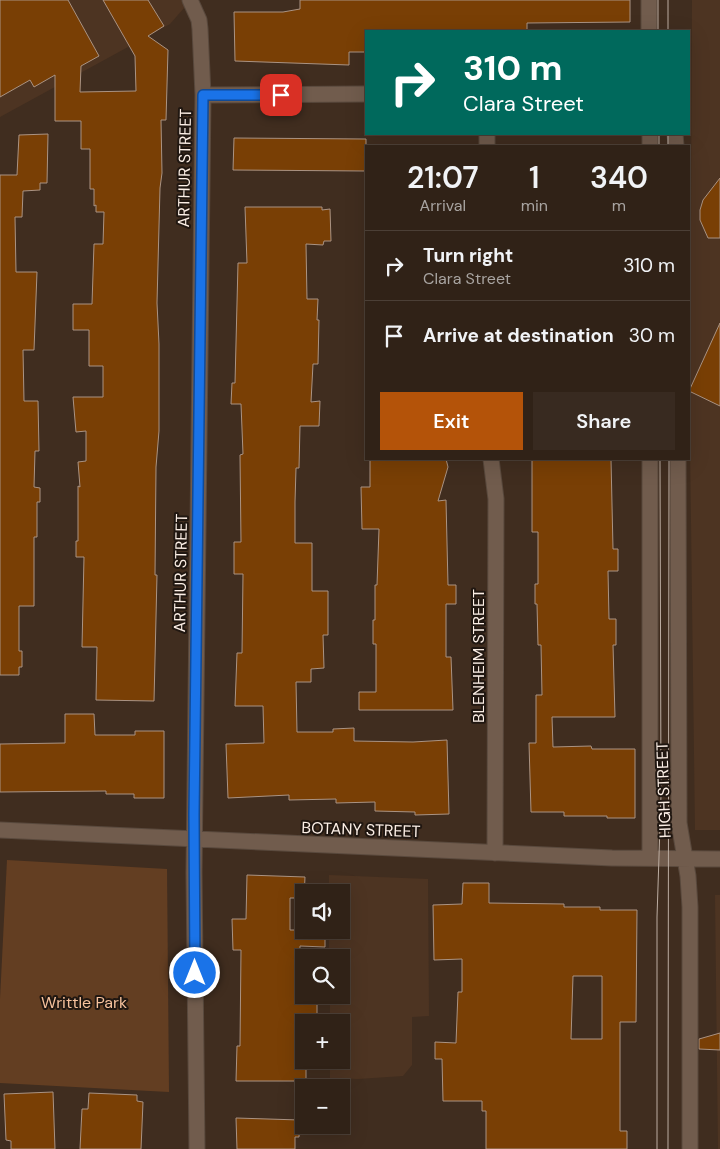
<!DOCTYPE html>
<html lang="en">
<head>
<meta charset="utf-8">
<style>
  body { margin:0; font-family:"DM Sans",sans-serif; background:#382a20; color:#f1f3f6; height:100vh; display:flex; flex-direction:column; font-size:19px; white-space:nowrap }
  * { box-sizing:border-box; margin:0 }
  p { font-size:16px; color:#a8a4a1 }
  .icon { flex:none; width:28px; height:28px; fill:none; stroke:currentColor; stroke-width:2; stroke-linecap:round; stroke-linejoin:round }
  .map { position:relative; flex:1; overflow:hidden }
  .panel { position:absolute; left:365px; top:145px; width:325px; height:315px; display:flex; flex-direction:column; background:#302217; border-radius:0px; box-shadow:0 5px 20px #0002,0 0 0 1px #4b3f36 }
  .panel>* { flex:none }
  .banner { position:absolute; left:365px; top:30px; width:325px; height:105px; border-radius:0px; box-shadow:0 5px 20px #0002,0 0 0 1px #4b3f36; background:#00695c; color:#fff; overflow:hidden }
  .tools { position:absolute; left:295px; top:884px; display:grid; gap:10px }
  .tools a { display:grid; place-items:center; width:55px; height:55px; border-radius:0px; background:#302217; box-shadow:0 5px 20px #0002,0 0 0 1px #4b3f36; font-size:25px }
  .pin { position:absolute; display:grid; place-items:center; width:42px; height:42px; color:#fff; margin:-21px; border-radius:10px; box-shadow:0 2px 8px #0006 }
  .me { position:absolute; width:55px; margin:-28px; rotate:0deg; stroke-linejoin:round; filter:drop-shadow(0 0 4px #0008) }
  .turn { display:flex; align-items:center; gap:18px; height:105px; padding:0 15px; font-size:22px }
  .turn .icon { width:65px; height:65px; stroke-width:2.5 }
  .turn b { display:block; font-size:35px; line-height:42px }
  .eta { display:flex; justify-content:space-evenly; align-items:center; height:85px; text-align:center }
  .eta b { font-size:30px; font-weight:600; line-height:35px }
  .button { display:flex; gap:10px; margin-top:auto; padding:10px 15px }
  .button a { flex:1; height:58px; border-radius:0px; background:#b45309; color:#fff; font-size:20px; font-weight:600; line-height:58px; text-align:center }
  .button a+a { background:#382a20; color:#f1f3f6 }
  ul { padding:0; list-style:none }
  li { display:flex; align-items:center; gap:15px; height:70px; padding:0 15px; border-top:1px solid #4b3f36 }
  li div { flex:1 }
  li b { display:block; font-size:19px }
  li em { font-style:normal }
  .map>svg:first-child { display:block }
  .built { fill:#4d3422 }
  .green { fill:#633e22 }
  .building { fill:#793f05; stroke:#aa9383; fill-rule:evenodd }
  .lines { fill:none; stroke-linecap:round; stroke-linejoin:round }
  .minor-casing { stroke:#59493d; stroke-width:17 }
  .minor { stroke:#715c4d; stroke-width:15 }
  .tram { stroke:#bcada2; stroke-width:1 }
  .route-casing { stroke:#114b97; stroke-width:12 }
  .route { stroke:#1a73e8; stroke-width:9 }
  .labels { text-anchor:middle; stroke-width:4; stroke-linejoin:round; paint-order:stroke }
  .street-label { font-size:16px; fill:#fcefe6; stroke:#201711 }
  .park-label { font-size:16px; fill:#f7c29d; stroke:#201711 }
</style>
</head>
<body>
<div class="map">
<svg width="720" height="1149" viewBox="0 0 720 1149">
  <rect width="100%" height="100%" fill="#402d1f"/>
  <!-- built -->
  <path class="built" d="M 0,0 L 191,0 L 170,24 L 0,117 Z
    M 692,0 L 720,0 L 720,830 L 695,830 L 690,445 Z
    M 329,875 L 428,879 L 429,1016 L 412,1017 L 412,1065 L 403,1076 L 358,1079 L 330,1078 L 330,1060 L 341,1060 L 341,1022 L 330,1022 L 330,995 L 341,995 L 341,958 L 329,957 L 329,930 L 341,930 L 341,892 L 329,892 Z
    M 715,895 L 720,895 L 720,1149 L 718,1149 Z"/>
  <!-- green -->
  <path class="green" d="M 7,860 L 167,869 L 169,1092 L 0,1083 L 0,999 Z"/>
  <!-- building -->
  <path class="building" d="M 0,0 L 68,0 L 99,56 L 81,66 L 80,92 L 136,91 L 135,56 L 103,0 L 148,0 L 164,26 L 148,36 L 168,50 L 166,120 L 161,120 L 162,173 L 160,188 L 157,303 L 159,344 L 159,431 L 156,467 L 155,575 L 157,575 L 154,701 L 96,700 L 97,647 L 82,647 L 84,557 L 76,557 L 76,541 L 78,541 L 78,486 L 80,487 L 78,462 L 86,461 L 86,431 L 76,432 L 73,397 L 103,397 L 103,366 L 89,366 L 89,330 L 73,330 L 73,304 L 92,304 L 94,244 L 103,244 L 104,212 L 96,212 L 96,205 L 94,206 L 94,189 L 90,189 L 90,149 L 81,149 L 81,121 L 55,121 L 55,75 L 34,87 L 30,80 L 0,97 Z
    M 300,0 L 630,0 L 630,22 L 527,23 L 527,31 L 366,31 L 366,52 L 349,52 L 349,65 L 235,61 L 234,12 L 283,12 L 300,9 Z
    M 48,134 L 47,183 L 40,183 L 40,190 L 23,191 L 22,217 L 15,217 L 16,272 L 37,272 L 34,350 L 23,350 L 24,401 L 38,401 L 39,451 L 35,451 L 34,487 L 40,488 L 40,502 L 37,502 L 37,537 L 34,537 L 34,606 L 19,606 L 19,651 L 22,651 L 22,667 L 19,667 L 19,675 L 0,675 L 0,175 L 17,175 L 19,135 Z
    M 234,138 L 366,139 L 366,171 L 233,170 Z
    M 720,178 L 720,238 L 708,238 L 700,220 L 700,210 L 703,200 Z
    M 245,207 L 322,207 L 322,210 L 330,209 L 331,241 L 324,241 L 323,245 L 306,244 L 307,299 L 318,299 L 317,320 L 319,320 L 318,364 L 313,364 L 311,402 L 320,401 L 319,426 L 300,426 L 299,468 L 296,468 L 295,502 L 295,543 L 312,543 L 312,591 L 328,591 L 328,635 L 323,635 L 324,668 L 311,669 L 311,682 L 296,682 L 297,732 L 333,732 L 333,729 L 354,728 L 354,741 L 413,742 L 447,740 L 449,814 L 415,815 L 415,812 L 375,811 L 375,802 L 336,803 L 336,799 L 289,800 L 289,795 L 228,798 L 226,744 L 264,743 L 263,706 L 235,706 L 237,653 L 242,653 L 243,574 L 234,574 L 234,542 L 241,542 L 240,455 L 243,454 L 241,404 L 231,404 L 232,383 L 235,383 L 238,263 L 247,263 Z
    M 720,323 L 720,406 L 689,391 Z
    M 370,459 L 446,459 L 448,467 L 438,501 L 446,500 L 448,585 L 456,585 L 456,604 L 446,604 L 446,657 L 451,657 L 453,710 L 359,710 L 359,692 L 376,692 L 376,644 L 373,644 L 373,620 L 375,620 L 375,585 L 377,585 L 379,529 L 362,529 L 361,487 L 370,487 Z
    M 532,459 L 611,459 L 613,549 L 618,549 L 618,571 L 608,571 L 609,619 L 616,619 L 616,645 L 613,645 L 615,717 L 552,717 L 553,747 L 591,746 L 592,749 L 635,749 L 635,818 L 607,818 L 607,816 L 564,816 L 564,812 L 531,812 L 529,743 L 536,743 L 536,695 L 542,695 L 541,645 L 538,645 L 537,604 L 535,604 L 535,584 L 538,584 L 538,532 L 532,532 Z
    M 65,714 L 94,714 L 95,735 L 135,735 L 135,731 L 164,731 L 164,798 L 134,798 L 134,794 L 106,794 L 106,791 L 0,792 L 0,744 L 65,743 Z
    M 247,875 L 305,877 L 304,898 L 290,898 L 290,930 L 325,930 L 325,947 L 300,946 L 298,1002 L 317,1002 L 317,1017 L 306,1017 L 306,1022 L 304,1022 L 304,1060 L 306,1060 L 306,1081 L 236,1081 L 237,1046 L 240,1046 L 241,950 L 233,950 L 232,919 L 246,919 Z
    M 463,883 L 489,883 L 489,903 L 564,904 L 564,907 L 600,907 L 600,910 L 637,910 L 636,1022 L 620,1022 L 620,1131 L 627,1131 L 627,1149 L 486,1149 L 486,1111 L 482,1111 L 482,1101 L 443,1101 L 442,1059 L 435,1059 L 435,1042 L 456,1043 L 458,992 L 462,992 L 462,959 L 434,960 L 433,905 L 462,904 ZM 573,976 L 602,976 L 602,1039 L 571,1039 Z
    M 720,1033 L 720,1050 L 699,1049 L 699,1039 Z
    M 53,1092 L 55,1149 L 11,1149 L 11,1141 L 6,1140 L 4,1094 Z
    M 89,1093 L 137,1095 L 137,1101 L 143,1102 L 141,1149 L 80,1149 L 82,1109 L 88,1109 Z
    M 236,1118 L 300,1120 L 299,1137 L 295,1137 L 295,1149 L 237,1149 Z"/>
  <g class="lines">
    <!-- minor casing -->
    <g class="minor-casing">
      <path id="minor" d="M 190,0 L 199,20 L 200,29 L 203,95 L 194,873 L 197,1149
        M 649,0 L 649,31
        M 203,95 L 366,94
        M 487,134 L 487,146
        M 675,134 L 676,146
        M 650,146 L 650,134
        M 491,459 L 496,499 L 495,853
        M 650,459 L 650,858
        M 678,459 L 679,823 L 688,876 L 690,907 L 690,1149
        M 0,830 L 612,858 L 720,859"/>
    </g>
    <!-- minor -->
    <use href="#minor" class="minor"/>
    <!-- tram -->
    <path class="tram" d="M 658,0 L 658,31
      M 668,0 L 668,31
      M 659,134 L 659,146
      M 668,146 L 668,134
      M 657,1149 L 657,917 L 661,795 L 660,459
      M 668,1149 L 669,459"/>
  </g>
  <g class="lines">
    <!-- route casing -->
    <g class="route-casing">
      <path id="route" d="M 195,973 L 194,815 L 203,95 L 281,95"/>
    </g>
    <!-- route -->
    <use href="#route" class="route"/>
  </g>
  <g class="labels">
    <!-- street labels -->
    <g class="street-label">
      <text transform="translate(184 168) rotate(-89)" y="6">ARTHUR STREET</text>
      <text transform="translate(180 573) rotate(-89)" y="6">ARTHUR STREET</text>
      <text transform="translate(478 656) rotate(-90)" y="6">BLENHEIM STREET</text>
      <text transform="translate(663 790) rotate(-92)" y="6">HIGH STREET</text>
      <text transform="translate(361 829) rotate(2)" y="6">BOTANY STREET</text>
    </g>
    <!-- park labels -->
    <g class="park-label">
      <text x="84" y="1008">Writtle Park</text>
    </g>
  </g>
</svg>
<div class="tools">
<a><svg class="icon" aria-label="sound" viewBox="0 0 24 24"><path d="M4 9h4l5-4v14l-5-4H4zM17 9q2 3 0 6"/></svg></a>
<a><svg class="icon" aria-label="search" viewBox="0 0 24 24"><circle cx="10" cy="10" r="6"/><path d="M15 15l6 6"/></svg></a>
<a>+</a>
<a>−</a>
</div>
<div class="pin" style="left:281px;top:95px;background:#d93025"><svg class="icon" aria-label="arrive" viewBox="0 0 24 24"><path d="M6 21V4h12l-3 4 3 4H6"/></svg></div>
<svg class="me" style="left:195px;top:973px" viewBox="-20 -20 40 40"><circle r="17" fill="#1a73e8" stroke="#fff" stroke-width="3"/><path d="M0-11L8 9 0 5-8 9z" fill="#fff"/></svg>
<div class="banner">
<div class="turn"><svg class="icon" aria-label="right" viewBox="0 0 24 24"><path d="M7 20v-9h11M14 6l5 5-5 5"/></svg><div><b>310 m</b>Clara Street</div></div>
</div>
<section class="panel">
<div class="eta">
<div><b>21:07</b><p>Arrival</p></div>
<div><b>1</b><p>min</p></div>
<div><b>340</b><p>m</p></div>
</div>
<ul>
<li><svg class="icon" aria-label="right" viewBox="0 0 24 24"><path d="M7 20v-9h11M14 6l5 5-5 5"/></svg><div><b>Turn right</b><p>Clara Street</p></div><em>310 m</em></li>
<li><svg class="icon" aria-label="arrive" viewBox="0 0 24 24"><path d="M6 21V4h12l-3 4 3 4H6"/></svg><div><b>Arrive at destination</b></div><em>30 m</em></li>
</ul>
<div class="button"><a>Exit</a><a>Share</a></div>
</section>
</div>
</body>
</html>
